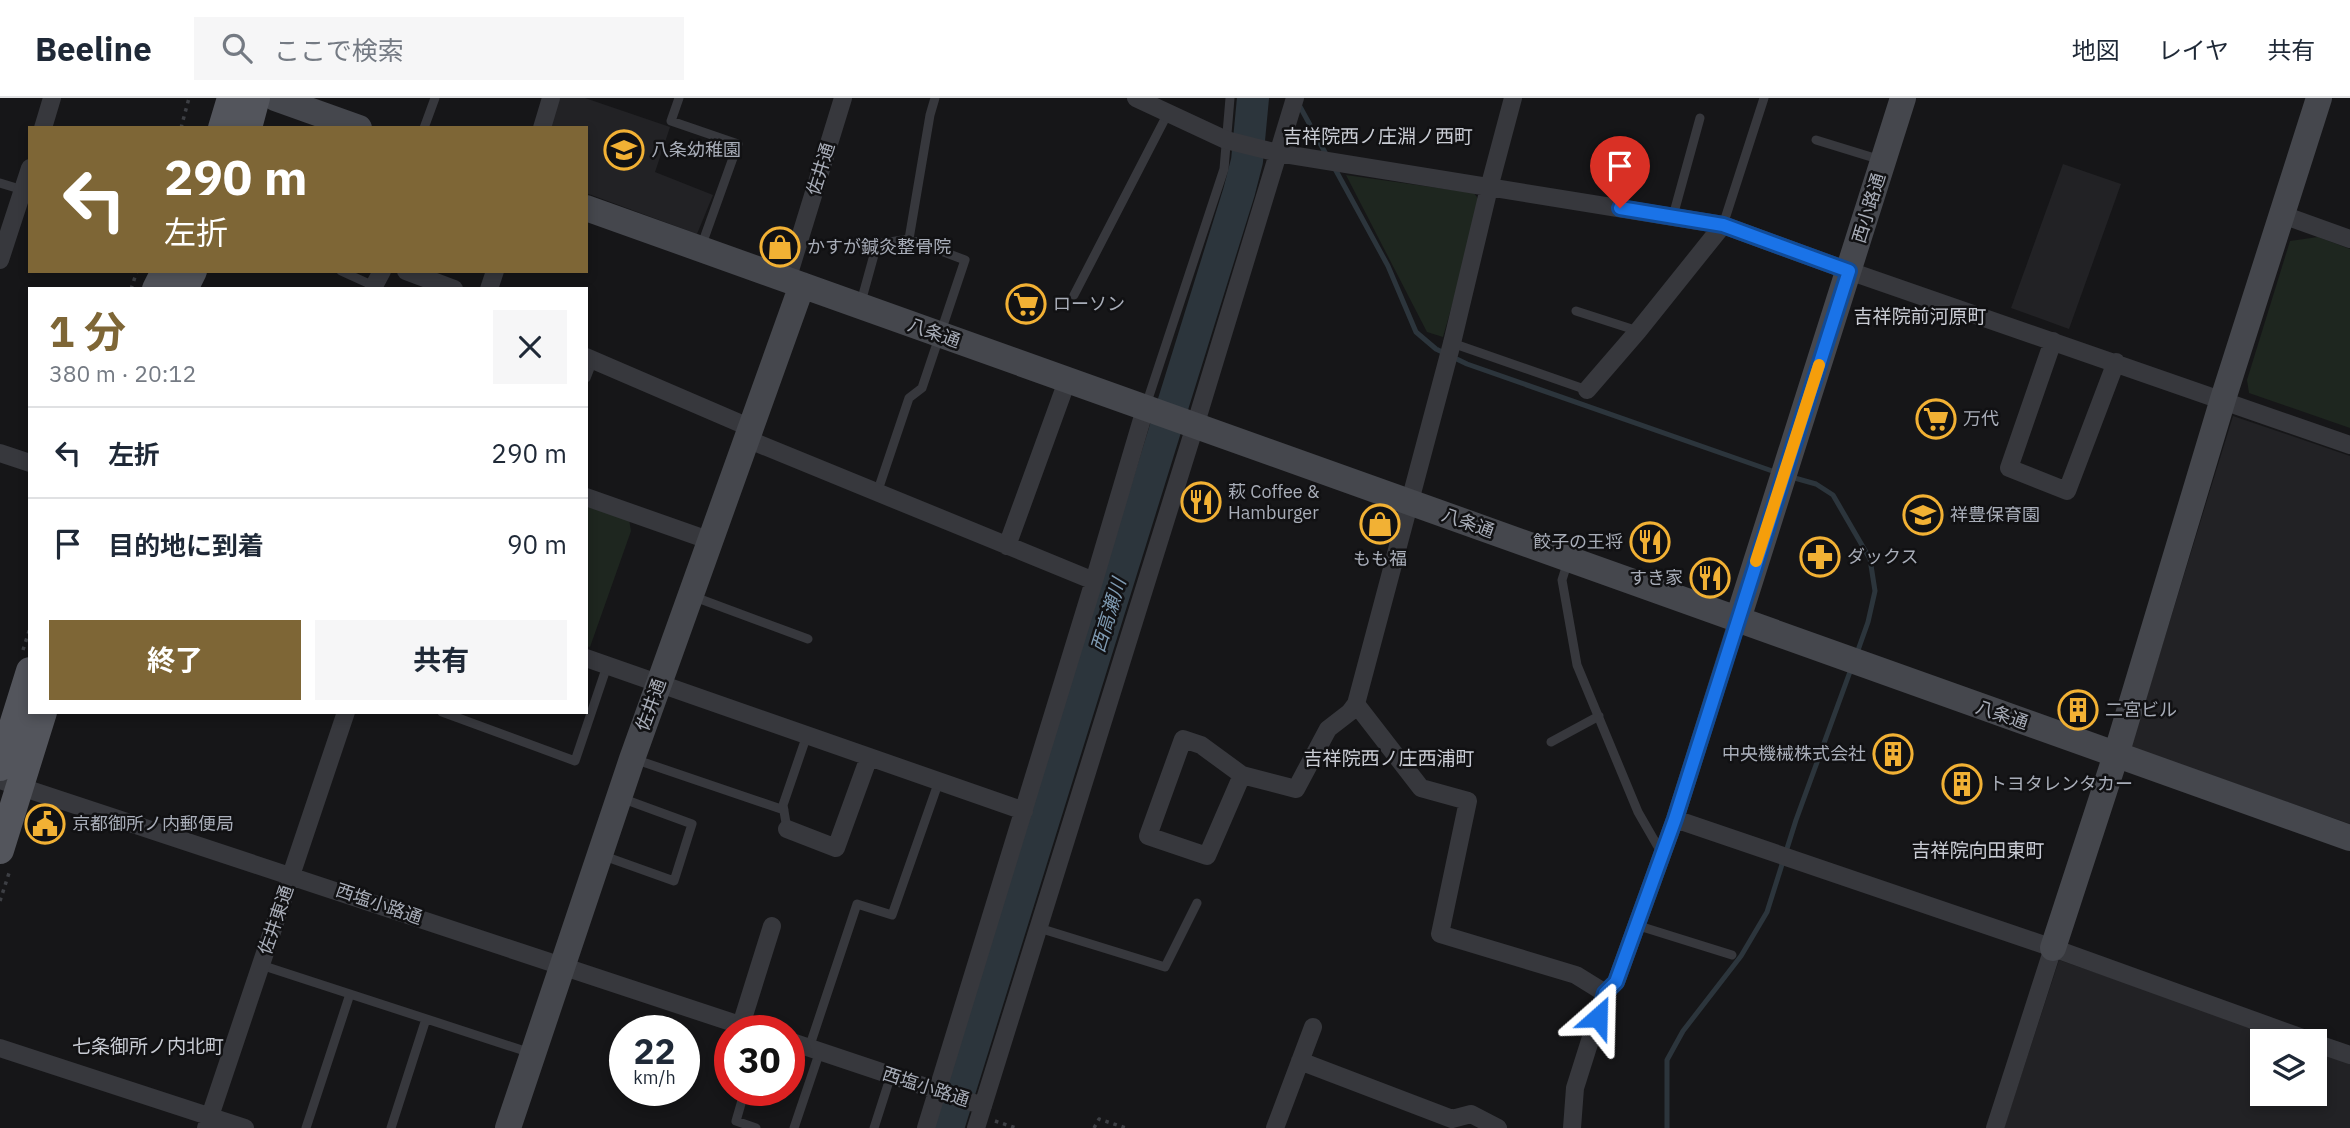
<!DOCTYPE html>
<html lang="ja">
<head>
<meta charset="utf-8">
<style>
  body { margin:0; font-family:"IBM Plex Sans","Noto Sans JP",sans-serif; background:#f6f6f7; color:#1f2937; height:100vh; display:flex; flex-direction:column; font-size:26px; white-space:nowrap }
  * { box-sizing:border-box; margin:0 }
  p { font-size:23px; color:#747a83 }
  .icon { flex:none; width:38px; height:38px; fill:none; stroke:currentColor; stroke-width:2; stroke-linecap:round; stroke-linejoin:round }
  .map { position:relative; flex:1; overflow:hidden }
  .drawer { position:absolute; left:28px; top:189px; width:560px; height:427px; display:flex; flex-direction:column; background:#fff; border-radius:0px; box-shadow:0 4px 10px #0003 }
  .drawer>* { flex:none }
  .banner { position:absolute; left:28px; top:28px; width:560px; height:147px; border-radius:0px; box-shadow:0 4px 10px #0003; background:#7e6636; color:#fff; overflow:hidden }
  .buttons { position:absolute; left:2250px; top:931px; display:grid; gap:14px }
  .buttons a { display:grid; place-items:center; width:77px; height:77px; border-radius:0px; background:#fff; box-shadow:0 4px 10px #0003; font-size:35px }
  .speed { position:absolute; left:609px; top:917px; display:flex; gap:14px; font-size:35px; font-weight:700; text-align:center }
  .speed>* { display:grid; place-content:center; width:91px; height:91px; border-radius:50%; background:#fff; box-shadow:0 4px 10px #0003; line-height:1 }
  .speed small { font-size:18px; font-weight:400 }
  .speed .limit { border:10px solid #d22; background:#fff; color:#111 }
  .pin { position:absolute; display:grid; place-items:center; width:60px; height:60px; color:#fff; margin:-72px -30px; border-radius:50% 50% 50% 0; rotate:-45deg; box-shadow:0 0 7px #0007 }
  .pin .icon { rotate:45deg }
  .me { position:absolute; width:77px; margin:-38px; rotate:25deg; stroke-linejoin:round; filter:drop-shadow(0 0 5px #0008) }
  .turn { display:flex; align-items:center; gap:24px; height:147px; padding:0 21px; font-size:32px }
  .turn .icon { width:91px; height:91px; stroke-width:2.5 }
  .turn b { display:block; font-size:49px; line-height:60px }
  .round { display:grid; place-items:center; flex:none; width:74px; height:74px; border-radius:0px; background:#f6f6f7 }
  .headline { display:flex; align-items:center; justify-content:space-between; height:119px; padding:0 21px }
  h1 { font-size:42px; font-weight:700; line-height:52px; color:#7e6636 }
  .primary-button { display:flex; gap:14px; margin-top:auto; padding:14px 21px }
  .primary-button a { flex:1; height:80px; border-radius:0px; background:#7e6636; color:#fff; font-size:28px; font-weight:700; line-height:80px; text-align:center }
  .primary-button a+a { background:#f6f6f7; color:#1f2937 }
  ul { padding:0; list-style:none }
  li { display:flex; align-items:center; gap:21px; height:91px; padding:0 21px; border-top:2px solid #e0e1e3 }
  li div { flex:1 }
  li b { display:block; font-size:26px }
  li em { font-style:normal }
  header { display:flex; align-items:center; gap:42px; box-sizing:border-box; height:98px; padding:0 35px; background:#fff; border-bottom:2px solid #e0e1e3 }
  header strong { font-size:33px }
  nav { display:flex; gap:38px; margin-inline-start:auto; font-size:24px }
  .search { width:490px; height:63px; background:#f6f6f7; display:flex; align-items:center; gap:18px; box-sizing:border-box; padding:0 24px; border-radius:0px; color:#747a83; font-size:26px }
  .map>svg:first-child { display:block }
  .built { fill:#222225 }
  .green { fill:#1e261f }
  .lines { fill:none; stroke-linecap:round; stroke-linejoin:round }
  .stream { stroke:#2c353c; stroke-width:5 }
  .river { stroke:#2c353c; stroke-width:32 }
  .path { stroke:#3d3f44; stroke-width:3.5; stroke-dasharray:3.5 5; stroke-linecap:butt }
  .lane { stroke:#37383d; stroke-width:9 }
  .street { stroke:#37383d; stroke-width:18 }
  .secondary { stroke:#45474d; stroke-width:26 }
  .primary { stroke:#53555c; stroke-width:28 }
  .route-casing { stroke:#114b97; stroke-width:18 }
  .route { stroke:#1a73e8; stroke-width:12 }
  .slow { stroke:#f59e0b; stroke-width:12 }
  .labels { text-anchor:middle; stroke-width:5; stroke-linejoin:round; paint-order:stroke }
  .poi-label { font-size:18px; fill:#a8adb8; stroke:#111113; text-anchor:start }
  .street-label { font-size:18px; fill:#a8adb8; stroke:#111113 }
  .neighbourhood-label { font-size:19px; fill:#c9ccd4; stroke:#111113 }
  .water-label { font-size:19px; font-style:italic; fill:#7f9bb3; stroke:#111113 }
</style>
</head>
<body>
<header>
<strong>Beeline</strong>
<div class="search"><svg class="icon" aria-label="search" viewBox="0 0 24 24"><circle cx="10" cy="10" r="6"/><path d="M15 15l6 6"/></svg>ここで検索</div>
<nav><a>地図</a><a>レイヤ</a><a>共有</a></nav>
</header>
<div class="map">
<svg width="2350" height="1030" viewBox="0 0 2350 1030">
  <rect width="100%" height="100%" fill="#161618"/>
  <!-- built -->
  <path class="built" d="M 557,0 L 585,0 L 670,29 L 655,74 L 713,97 L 697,136 L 586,95 L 586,30 L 547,30 Z
    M 2063,66 L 2121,86 L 2069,231 L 2011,210 Z
    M 2233,318 L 2350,358 L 2350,726 L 2131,649 Z
    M 2059,862 L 2295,943 L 2263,943 L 2263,996 L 2315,996 L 2315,950 L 2350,962 L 2350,1030 L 2004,1030 Z"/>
  <!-- green -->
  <path class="green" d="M 1346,77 L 1474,95 L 1481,105 L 1443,239 L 1427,234 Z
    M 2318,139 L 2350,151 L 2350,330 L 2249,295 L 2247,282 L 2290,143 Z
    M 586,406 L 629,421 L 631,433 L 590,549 L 586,548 Z"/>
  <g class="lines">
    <!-- stream -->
    <path class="stream" d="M 1298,5 L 1327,58
      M 1334,69 L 1388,168 L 1416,234 L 1436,251 L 1467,266 L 1778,375
      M 1791,379 L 1816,386 L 1833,397 L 1870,461 L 1875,493 L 1868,524 L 1857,555
      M 1667,1030 L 1667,962 L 1683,933 L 1741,858 L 1767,814 L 1796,722 L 1851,571"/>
    <!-- river -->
    <path class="river" d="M 948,1030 L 1239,94 L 1247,63 L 1253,0"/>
    <!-- path -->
    <path class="path" d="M 181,30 L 189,0
      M 131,191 L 137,173
      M 23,552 L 30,530
      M 0,803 L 10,772
      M 995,1023 L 1016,1030
      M 1094,1030 L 1099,1021 L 1126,1030"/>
    <!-- lane -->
    <path class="lane" d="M 679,0 L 671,23 L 738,46 L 701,149
      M 424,30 L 435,0
      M 1816,42 L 1881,62
      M 0,85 L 23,92
      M 1673,118 L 1700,20
      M 1723,127 L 1764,0
      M 341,173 L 374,188
      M 1074,197 L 1168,15
      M 861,204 L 877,146 L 909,141 L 930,17 L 935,0
      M 1576,213 L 1638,233
      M 1452,245 L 1587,292
      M 586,280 L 593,262
      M 1146,307 L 1224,71 L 1230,0
      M 877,395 L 909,300 L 922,290 L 965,162 L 909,141
      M 1568,463 L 1562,482 L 1577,567 L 1638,714 L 1661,754
      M 692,498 L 808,541
      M 442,614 L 575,663 L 607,568
      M 1551,644 L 1599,618
      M 634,661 L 784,712
      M 787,731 L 783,707 L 807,637
      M 604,758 L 674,783 L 692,726 L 621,700
      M 1636,827 L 1732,857
      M 1039,830 L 1165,869 L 1197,805
      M 261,867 L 531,955
      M 809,950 L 857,806 L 892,817 L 939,683
      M 745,992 L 736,1023 L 756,1030
      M 306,1030 L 350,896
      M 391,1030 L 426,921
      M 794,1030 L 820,953
      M 874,1030 L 891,977"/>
    <!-- street -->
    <path class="street" d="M 1136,0 L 1226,42 L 1278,55 L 1723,127 L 1849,173 L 2350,347
      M 1513,0 L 1489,90 L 1452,245 L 1356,606 L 1421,690 L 1468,703 L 1440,836 L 1576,877 L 1605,895
      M 43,30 L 52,0
      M 542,30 L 551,0
      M 2283,117 L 2350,141
      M 0,162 L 30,70
      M 406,173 L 454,191
      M 787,182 L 843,0
      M 374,188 L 382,173
      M 489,191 L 495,173
      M 2053,243 L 2009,370 L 2067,393 L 2116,264
      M 586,259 L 751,330
      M 1587,292 L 1638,233 L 1723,127
      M 747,341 L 1094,483
      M 0,355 L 30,365
      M 586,399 L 711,443
      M 1007,448 L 1067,283
      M 586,560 L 1024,713
      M 1242,677 L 1207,758 L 1148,738 L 1183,641 L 1201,647 L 1242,677 L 1296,691 L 1328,631 L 1350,614 L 1356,606
      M 0,682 L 758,933
      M 1675,721 L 2053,850 L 2311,943
      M 787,731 L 836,750 L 869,659
      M 741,927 L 772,828
      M 789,943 L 983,1008
      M 2315,945 L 2350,957
      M 0,950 L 245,1030
      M 1300,963 L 1452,1021 L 1471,1016 L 1498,1030
      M 206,1030 L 346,614
      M 926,1030 L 1094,483 L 1145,311
      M 976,1030 L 1195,328 L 1295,0
      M 1275,1030 L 1313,929
      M 1572,1030 L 1575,990 L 1605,895 L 1616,884 L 1675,721 L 1738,521
      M 1995,1030 L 2053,850"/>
    <!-- secondary -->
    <path class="secondary" d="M 275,0 L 359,30
      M 586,110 L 2350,740
      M 1738,521 L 1903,0
      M 2053,850 L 2116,657 L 2223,301 L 2319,0
      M 508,1030 L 632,661 L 802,187"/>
    <!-- primary -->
    <path class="primary" d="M 222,30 L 231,0
      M 248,30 L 256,0
      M 156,191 L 165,173
      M 184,191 L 193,173
      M 0,669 L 30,573
      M 0,752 L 43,614"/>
  </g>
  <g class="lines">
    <!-- route casing -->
    <g class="route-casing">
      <path id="route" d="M 1598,919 L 1605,895 L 1616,884 L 1675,721 L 1849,173 L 1723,127 L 1620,110"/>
    </g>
    <!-- route -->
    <use href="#route" class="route"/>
    <!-- slow -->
    <path class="slow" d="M 1756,463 L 1819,267"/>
  </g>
  <!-- icons -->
  <defs>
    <g id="school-ring" transform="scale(2.0125)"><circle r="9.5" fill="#111113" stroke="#f2b134" stroke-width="1.5"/><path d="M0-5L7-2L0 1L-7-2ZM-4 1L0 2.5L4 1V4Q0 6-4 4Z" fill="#f2b134"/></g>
    <g id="shop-ring" transform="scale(2.0125)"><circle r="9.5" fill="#111113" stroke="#f2b134" stroke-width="1.5"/><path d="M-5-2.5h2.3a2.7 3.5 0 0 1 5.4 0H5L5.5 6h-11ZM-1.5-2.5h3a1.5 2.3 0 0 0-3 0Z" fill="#f2b134"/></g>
    <g id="supermarket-ring" transform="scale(2.0125)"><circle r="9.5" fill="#111113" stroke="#f2b134" stroke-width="1.5"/><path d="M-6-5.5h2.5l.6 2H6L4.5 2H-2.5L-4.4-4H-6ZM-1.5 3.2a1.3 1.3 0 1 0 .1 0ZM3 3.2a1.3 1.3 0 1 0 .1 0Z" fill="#f2b134"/></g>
    <g id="restaurant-ring" transform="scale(2.0125)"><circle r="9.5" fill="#111113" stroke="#f2b134" stroke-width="1.5"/><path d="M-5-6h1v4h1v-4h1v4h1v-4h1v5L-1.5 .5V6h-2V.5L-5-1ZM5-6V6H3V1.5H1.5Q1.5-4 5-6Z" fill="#f2b134"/></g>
    <g id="pharmacy-ring" transform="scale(2.0125)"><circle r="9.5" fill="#111113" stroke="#f2b134" stroke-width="1.5"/><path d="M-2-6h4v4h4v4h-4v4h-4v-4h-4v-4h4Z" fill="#f2b134"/></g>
    <g id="building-ring" transform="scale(2.0125)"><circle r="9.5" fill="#111113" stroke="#f2b134" stroke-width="1.5"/><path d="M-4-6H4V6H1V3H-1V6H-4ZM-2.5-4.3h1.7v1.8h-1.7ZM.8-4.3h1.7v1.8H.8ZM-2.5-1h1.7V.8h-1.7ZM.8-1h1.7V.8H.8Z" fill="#f2b134"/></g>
    <g id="civic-ring" transform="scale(2.0125)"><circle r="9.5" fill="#111113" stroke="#f2b134" stroke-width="1.5"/><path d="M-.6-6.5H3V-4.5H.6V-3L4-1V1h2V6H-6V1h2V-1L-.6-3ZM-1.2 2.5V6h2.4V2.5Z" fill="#f2b134"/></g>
  </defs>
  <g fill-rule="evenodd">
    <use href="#school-ring" x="624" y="52"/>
    <use href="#shop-ring" x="780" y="149"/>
    <use href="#supermarket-ring" x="1026" y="206"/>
    <use href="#supermarket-ring" x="1936" y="321"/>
    <use href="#restaurant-ring" x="1201" y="404"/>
    <use href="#school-ring" x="1923" y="417"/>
    <use href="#shop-ring" x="1380" y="426"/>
    <use href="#restaurant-ring" x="1650" y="444"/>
    <use href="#pharmacy-ring" x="1820" y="459"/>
    <use href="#restaurant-ring" x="1710" y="480"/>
    <use href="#building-ring" x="2078" y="612"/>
    <use href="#building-ring" x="1893" y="656"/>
    <use href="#building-ring" x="1962" y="686"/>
    <use href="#civic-ring" x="45" y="726"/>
  </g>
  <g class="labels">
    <!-- poi labels -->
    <g class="poi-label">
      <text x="651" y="58">八条幼稚園</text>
      <text x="807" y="155">かすが鍼灸整骨院</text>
      <text x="1053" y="212">ローソン</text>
      <text x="1963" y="327">万代</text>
      <text x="1228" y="400">萩 Coffee &amp;<tspan x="1228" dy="21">Hamburger</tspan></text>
      <text x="1950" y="423">祥豊保育園</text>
      <text x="1623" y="450" text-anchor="end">餃子の王将</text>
      <text x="1847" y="465">ダックス</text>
      <text x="1380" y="467" text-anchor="middle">もも福</text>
      <text x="1683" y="486" text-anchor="end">すき家</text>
      <text x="2105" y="618">二宮ビル</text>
      <text x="1866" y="662" text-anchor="end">中央機械株式会社</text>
      <text x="1989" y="692">トヨタレンタカー</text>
      <text x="72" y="732">京都御所ノ内郵便局</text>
    </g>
    <!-- street labels -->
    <g class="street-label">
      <text transform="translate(821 71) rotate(-73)" y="6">佐井通</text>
      <text transform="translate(1869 110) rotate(-73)" y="6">西小路通</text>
      <text transform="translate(934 235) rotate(20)" y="6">八条通</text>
      <text transform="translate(1468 425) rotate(20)" y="6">八条通</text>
      <text transform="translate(651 607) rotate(-70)" y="6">佐井通</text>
      <text transform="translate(2002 617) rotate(19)" y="6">八条通</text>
      <text transform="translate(379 806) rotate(19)" y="6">西塩小路通</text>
      <text transform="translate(276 822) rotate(-71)" y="6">佐井東通</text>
      <text transform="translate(926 989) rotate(18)" y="6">西塩小路通</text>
    </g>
    <!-- neighbourhood labels -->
    <g class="neighbourhood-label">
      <text x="1378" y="45">吉祥院西ノ庄淵ノ西町</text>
      <text x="1920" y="225">吉祥院前河原町</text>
      <text x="1389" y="667">吉祥院西ノ庄西浦町</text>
      <text x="1978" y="759">吉祥院向田東町</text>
      <text x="148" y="955">七条御所ノ内北町</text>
    </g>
    <!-- water labels -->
    <g class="water-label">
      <text transform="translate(1108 517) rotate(-73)" y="7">西高瀬川</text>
    </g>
  </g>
</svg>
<div class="buttons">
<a><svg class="icon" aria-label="layers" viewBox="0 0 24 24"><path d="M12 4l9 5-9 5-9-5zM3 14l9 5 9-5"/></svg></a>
</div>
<div class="speed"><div>22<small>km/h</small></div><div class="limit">30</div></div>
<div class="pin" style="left:1620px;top:110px;background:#d93025"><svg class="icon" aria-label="arrive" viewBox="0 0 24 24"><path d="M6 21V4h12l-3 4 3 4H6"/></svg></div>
<svg class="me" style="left:1598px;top:919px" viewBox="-20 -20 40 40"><path d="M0-17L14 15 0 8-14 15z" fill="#1a73e8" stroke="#fff" stroke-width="4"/></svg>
<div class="banner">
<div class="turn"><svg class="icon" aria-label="left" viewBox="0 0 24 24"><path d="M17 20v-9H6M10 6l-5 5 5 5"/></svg><div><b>290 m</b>左折</div></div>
</div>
<section class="drawer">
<div class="headline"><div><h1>1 分</h1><p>380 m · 20:12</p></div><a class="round"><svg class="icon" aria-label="close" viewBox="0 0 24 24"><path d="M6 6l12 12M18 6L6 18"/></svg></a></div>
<ul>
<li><svg class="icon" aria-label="left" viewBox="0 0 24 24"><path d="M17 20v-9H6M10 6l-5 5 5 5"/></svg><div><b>左折</b></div><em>290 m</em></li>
<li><svg class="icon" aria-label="arrive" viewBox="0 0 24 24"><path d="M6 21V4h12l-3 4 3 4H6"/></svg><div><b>目的地に到着</b></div><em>90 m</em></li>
</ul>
<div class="primary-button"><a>終了</a><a>共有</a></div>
</section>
</div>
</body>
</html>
